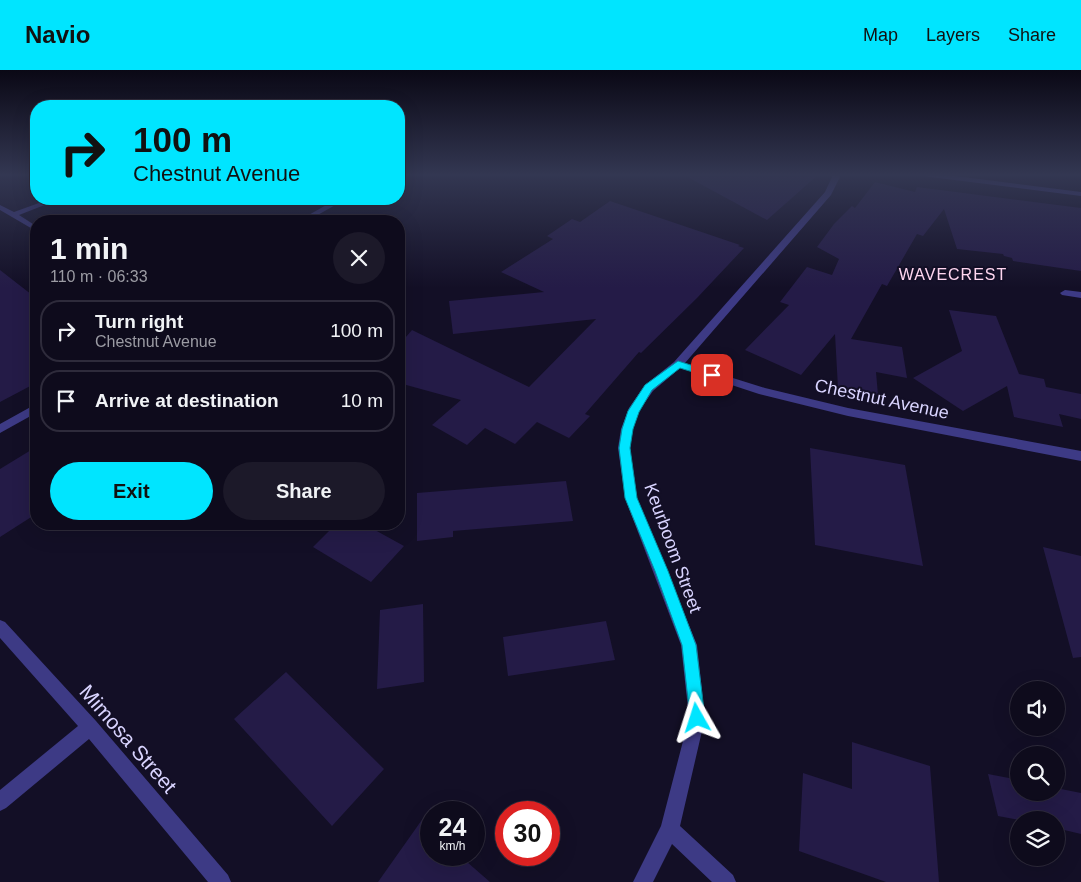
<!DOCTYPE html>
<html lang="en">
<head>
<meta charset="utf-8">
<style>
  body { margin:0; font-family:Helvetica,sans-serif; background:#1c1929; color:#f1f3f6; height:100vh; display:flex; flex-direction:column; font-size:19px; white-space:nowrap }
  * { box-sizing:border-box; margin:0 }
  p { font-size:16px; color:#9b9ba3 }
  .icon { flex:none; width:28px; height:28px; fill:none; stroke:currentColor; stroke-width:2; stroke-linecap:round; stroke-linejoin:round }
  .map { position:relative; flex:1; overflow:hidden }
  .side { position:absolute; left:30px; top:145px; width:375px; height:315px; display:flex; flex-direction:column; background:#0e0b1c; border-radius:20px; box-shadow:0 5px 20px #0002,0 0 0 1px #2e2b3b }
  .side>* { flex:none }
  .hud { position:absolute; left:30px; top:30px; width:375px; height:105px; border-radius:20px; box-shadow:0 5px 20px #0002,0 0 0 1px #2e2b3b; background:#00e5ff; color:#111; overflow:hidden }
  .buttons { position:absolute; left:1010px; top:611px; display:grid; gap:10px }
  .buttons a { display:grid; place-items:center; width:55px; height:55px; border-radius:50%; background:#0e0b1c; box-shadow:0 5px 20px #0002,0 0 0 1px #2e2b3b; font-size:25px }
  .speed { position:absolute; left:420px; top:731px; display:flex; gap:10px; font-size:25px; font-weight:700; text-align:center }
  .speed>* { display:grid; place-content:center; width:65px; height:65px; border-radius:50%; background:#0e0b1c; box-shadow:0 5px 20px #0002,0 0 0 1px #2e2b3b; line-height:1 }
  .speed small { font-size:12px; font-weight:400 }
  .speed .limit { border:8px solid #d22; background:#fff; color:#111 }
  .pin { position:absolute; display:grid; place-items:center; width:42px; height:42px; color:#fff; margin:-21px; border-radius:10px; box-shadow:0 2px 8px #0006 }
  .me { position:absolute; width:55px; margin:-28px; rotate:354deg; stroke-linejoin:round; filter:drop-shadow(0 0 4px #0008) }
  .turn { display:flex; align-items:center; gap:18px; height:105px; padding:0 20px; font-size:22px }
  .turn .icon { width:65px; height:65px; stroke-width:2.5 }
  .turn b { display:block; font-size:35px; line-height:42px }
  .round { display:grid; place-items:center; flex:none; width:52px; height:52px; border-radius:26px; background:#1c1929 }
  .head { display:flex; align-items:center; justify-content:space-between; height:85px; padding:0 20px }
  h1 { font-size:30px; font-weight:600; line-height:38px }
  .action { display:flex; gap:10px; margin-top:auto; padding:10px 20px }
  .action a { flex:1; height:58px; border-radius:30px; background:#00e5ff; color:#111; font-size:20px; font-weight:600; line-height:58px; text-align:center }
  .action a+a { background:#1c1929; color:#f1f3f6 }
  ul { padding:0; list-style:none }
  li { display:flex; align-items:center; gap:15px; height:62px; margin:0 10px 8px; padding:0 10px; border:2px solid #2e2b3b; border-radius:20px }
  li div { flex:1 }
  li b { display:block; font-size:19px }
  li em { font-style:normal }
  header { display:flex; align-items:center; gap:30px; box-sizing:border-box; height:70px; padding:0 25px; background:#00e5ff; color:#111 }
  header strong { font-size:24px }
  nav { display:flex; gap:28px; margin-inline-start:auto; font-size:18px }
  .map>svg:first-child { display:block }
  .building { fill:#241b47 }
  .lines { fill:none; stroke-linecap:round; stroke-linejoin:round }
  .lane { fill:#3d3a85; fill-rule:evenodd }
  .street { fill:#3d3a85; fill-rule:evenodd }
  .route { fill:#00e5ff; stroke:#0095a6 }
  .labels { text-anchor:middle; stroke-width:4; stroke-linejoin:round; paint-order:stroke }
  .far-neighbourhood-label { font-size:16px; letter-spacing:1px; fill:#ffd6f0; stroke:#130f26 }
  .street-label { font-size:18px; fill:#d9d4ff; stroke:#130f26 }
  .near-street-label { font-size:21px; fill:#d9d4ff; stroke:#130f26 }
</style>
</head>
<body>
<header>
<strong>Navio</strong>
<nav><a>Map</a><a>Layers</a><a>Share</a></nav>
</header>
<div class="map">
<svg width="1081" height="812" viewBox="0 0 1081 812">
  <rect width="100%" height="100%" fill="#130f26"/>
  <!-- building -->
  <path class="building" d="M 682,104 L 819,104 L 767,150 Z
    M 875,112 L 915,122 L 917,117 L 1081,138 L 1081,201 L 1013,191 L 1012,188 L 1004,186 L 1003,184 L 957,179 L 944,139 L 923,166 L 917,164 L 887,216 L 882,214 L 851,269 L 902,277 L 907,308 L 876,302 L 878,325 L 838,318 L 835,264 L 801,305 L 745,280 L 789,235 L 780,232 L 807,197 L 832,205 L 839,189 L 817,177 L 834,154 L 852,136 L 855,138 Z
    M 610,131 L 740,175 L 738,176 L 744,178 L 697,228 L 641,283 L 639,282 L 585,344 L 590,346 L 569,368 L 537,352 L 515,374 L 485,358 L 467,375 L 432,355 L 461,330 L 399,313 L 399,275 L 412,260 L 529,317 L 596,249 L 453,264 L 449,231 L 544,222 L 501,202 L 553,169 L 547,166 L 572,149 L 580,152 Z
    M 0,200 L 36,228 L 36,313 L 0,332 Z
    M 949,240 L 996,246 L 1019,304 L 1044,309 L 1046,317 L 1081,324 L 1081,349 L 1059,344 L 1063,357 L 1014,347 L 1007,316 L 963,341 L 913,308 L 962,281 Z
    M 36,377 L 36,444 L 0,467 L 0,399 Z
    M 810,378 L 905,395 L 923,496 L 815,475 Z
    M 566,411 L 573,451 L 453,461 L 453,467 L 417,471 L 417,423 Z
    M 336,454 L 364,454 L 404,476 L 371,512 L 313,477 Z
    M 1043,477 L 1081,486 L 1081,587 L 1073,588 Z
    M 423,534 L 424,612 L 377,619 L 380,540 Z
    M 606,551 L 615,590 L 508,606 L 503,567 Z
    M 286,602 L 384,699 L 332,756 L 234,649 Z
    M 852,672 L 930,696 L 939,812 L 886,812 L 799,781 L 803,703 L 852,719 Z
    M 988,704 L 1019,710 L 1019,722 L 1056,722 L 1056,718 L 1081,723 L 1081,764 L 1056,758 L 1056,750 L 1019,750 L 998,746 Z
    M 431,737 L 431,785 L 459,785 L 490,812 L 378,812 Z"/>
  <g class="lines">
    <!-- lane -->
    <path class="lane" d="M 1065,220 L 1081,222 L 1081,228 L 1062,225 L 1060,223 Z"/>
    <!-- street -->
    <path class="street" d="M 831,104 L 839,104 L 840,107 L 831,125 L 685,293 L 765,318 L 848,338 L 1081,381 L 1081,391 L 848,346 L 759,324 L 680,298 L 653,321 L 638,342 L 633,359 L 630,378 L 637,428 L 697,575 L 705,648 L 680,756 L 733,805 L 736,812 L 712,812 L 672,774 L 653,812 L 633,812 L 661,756 L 689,648 L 681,575 L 625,428 L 618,378 L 621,359 L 629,338 L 645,315 L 674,292 L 825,122 L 832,107 Z
      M 919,104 L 940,104 L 1081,122 L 1081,126 L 923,106 Z
      M 50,129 L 60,129 L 19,145 L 36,156 L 36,161 L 0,140 L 0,135 L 14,142 Z
      M 337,129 L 346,129 L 307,151 L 298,151 Z
      M 36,334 L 36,343 L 0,363 L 0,354 Z
      M 0,550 L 5,552 L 96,651 L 228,805 L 231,812 L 208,812 L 89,669 L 6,738 L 0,741 L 0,720 L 78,656 L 0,568 Z"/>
  </g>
  <!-- sky -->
  <linearGradient id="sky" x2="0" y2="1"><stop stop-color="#0a0815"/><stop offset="0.48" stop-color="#333752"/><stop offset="1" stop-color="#333752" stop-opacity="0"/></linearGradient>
  <rect width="1081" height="218" fill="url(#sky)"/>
  <!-- route -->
  <path class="route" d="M 678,291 L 716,303 L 717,305 L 712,308 L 680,298 L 652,320 L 639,342 L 633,359 L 630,378 L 637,428 L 668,501 L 696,575 L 705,648 L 703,654 L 697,656 L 692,654 L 690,648 L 682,575 L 655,501 L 625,428 L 619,378 L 622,359 L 628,341 L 645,315 Z"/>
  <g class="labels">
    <!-- far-neighbourhood labels -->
    <g class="far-neighbourhood-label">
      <text x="953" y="210">WAVECREST</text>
    </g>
    <!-- street labels -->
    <g class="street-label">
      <text transform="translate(882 329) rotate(12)" y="6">Chestnut Avenue</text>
      <text transform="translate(673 478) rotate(70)" y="6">Keurboom Street</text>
    </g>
    <!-- near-street labels -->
    <g class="near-street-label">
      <text transform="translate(128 669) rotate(49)" y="7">Mimosa Street</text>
    </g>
  </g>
</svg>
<div class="buttons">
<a><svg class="icon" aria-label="sound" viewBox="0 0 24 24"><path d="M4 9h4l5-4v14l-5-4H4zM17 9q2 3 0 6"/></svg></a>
<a><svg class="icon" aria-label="search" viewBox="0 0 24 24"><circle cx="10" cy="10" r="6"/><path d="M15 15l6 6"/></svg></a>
<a><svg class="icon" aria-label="layers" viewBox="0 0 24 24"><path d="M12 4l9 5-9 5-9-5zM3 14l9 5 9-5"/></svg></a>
</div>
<div class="speed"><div>24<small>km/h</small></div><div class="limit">30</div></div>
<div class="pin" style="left:712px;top:305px;background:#d93025"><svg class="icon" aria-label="arrive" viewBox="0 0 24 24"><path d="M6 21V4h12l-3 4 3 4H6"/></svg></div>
<svg class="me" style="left:697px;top:648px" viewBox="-20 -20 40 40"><path d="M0-17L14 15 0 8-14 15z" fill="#00e5ff" stroke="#fff" stroke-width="4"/></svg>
<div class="hud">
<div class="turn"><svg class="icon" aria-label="right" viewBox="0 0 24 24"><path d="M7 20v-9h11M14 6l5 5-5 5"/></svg><div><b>100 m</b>Chestnut Avenue</div></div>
</div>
<section class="side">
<div class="head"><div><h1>1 min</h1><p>110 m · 06:33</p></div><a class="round"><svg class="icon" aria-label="close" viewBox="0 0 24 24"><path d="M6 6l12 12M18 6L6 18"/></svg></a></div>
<ul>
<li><svg class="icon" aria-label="right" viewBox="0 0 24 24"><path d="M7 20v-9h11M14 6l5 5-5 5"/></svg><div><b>Turn right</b><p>Chestnut Avenue</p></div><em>100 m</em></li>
<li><svg class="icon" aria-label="arrive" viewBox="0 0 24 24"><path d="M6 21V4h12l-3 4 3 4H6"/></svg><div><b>Arrive at destination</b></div><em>10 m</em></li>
</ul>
<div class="action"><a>Exit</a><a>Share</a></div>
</section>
</div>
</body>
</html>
